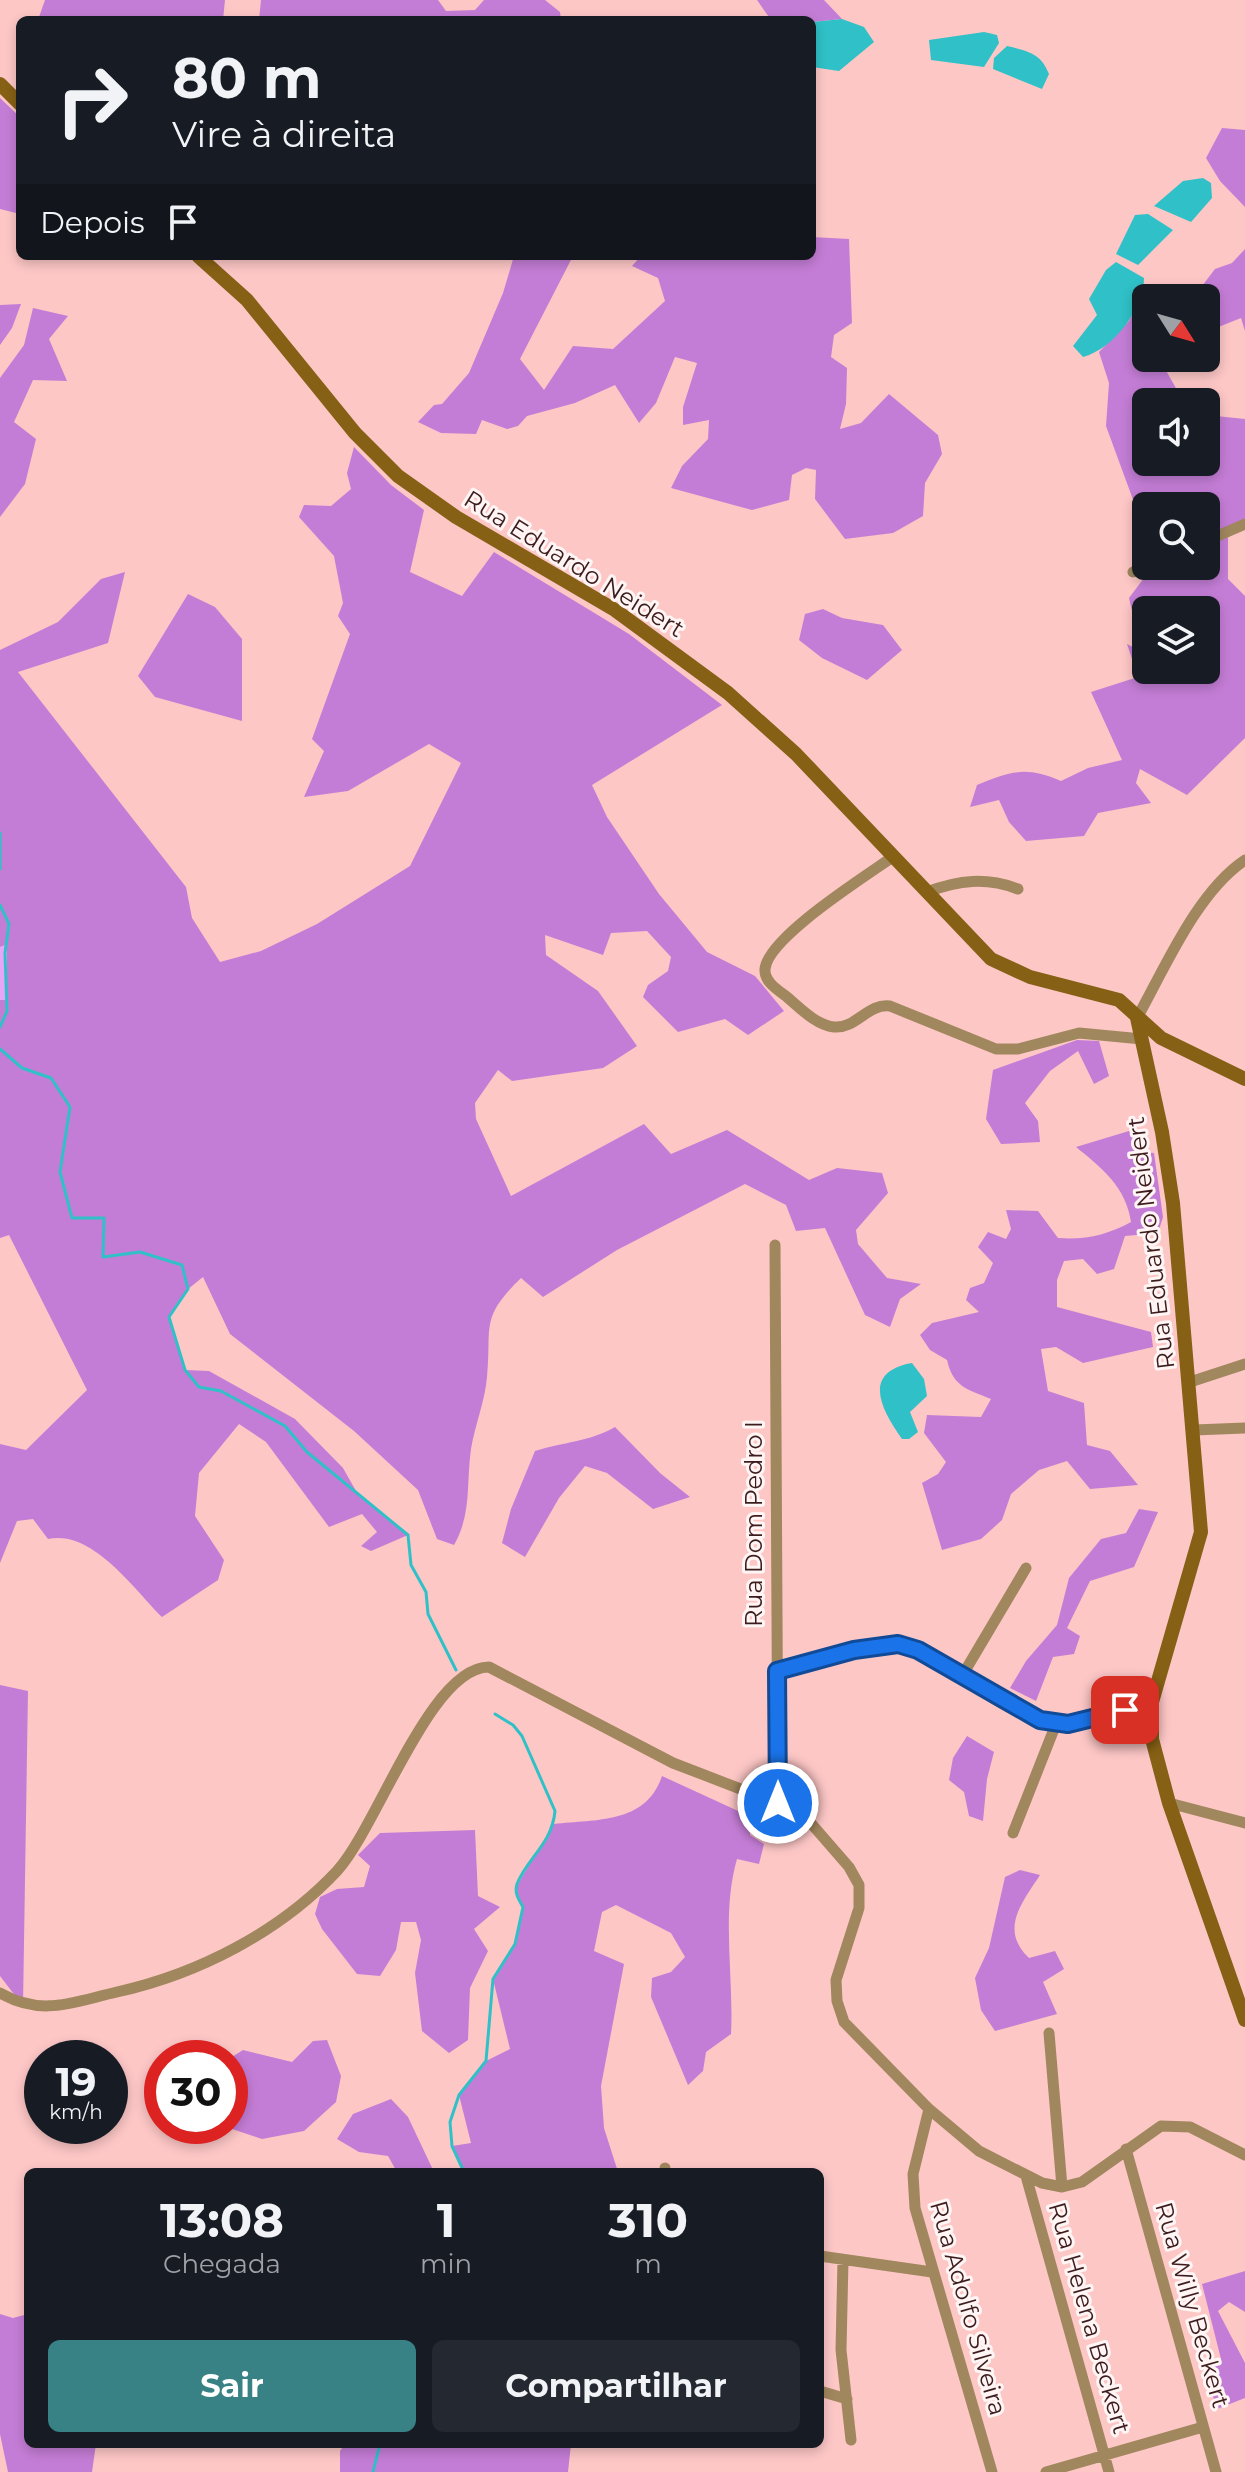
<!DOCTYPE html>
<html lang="pt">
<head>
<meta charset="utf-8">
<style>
  body { margin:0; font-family:Montserrat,sans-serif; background:#242831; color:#f1f3f6; height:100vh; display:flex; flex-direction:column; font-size:30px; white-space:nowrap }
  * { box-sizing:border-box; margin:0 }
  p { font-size:26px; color:#9ea1a6 }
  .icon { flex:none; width:44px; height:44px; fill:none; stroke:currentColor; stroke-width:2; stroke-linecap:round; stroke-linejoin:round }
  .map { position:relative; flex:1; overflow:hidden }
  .details { position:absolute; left:24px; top:2168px; width:800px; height:280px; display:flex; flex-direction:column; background:#171b24; border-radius:12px; box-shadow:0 4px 12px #0003 }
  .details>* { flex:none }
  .guide { position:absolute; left:16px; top:16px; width:800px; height:244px; border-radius:12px; box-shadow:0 4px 12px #0003; background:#171b24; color:#f1f3f6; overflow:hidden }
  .needle { width:52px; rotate:127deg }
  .tools { position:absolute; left:1132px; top:284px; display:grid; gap:16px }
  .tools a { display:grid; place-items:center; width:88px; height:88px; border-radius:12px; background:#171b24; box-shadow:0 4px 12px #0003; font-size:40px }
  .speed { position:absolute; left:24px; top:2040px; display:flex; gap:16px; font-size:40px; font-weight:700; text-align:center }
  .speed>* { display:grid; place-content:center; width:104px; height:104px; border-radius:50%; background:#171b24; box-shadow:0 4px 12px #0003; line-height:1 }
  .speed small { font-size:20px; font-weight:400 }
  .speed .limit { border:12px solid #d22; background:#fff; color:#111 }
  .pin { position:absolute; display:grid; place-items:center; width:68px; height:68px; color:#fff; margin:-34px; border-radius:16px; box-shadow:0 4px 12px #0006 }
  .me { position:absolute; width:88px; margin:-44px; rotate:0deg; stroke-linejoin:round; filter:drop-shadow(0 0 6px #0008) }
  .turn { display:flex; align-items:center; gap:28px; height:168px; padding:0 24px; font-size:36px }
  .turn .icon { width:104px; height:104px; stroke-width:2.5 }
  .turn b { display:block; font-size:56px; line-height:68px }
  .then { display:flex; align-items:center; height:76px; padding:0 24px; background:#0003; gap:16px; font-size:30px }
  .eta { display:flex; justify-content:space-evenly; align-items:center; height:136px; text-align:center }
  .eta b { font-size:48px; font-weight:700; line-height:56px }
  .action { display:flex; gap:16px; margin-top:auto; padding:16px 24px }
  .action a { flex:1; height:92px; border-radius:12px; background:#388184; color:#fff; font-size:32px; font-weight:700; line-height:92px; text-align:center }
  .action a+a { background:#242831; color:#f1f3f6 }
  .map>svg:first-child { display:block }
  .green { fill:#e7a5f8 }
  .forest { fill:#c47dd6 }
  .water { fill:#2fc1c7 }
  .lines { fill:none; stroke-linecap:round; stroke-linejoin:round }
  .stream { stroke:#2fc1c7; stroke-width:3 }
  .street { stroke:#a1875e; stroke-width:11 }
  .secondary { stroke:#866015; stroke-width:14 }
  .route-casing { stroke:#114b97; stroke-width:20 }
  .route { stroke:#1a73e8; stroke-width:14 }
  .labels { text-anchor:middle; stroke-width:6; stroke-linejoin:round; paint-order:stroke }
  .street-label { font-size:24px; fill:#3d1c1d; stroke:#fef5f4 }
</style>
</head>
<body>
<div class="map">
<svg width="1245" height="2472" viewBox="0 0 1245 2472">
  <rect width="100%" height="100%" fill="#fdc7c6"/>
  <!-- green -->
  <path class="green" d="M 7,943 L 7,1000 L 0,1000 L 0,947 Z"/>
  <!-- forest -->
  <path class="forest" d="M 45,0 L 225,0 L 223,20 L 38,20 Z
    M 261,0 L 438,0 L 446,11 L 475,10 L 484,0 L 545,0 L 560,12 L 561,20 L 259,20 Z
    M 757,0 L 824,0 L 842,19 L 812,22 L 771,20 Z
    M 0,98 L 20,117 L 20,214 L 0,209 Z
    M 1222,128 L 1245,130 L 1245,207 L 1220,181 L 1206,158 Z
    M 812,237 L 849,239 L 852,323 L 834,335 L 831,357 L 847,368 L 846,404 L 840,429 L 861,423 L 889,394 L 938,435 L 942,454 L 925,483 L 923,516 L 893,533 L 845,539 L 815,499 L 816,470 L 806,468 L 792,475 L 789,500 L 752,510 L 671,488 L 682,466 L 708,439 L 709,420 L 683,425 L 683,407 L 697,363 L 675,357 L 656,403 L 639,423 L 615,385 L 575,403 L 527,416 L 518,426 L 507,429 L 482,420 L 476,434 L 441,433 L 418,422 L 434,405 L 442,404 L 469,373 L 503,293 L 514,256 L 573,256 L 520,359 L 544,390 L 573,346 L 613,349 L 665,301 L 658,278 L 632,266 L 641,256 L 812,256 Z
    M 1245,249 L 1245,331 L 1241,318 L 1216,328 L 1206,322 L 1206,298 L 1196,298 L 1196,294 L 1215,269 L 1232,263 Z
    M 1160,288 L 1169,298 L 1146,298 L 1146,358 L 1166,358 L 1164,367 L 1177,390 L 1172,402 L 1146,402 L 1146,462 L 1206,462 L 1206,422 L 1216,416 L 1245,419 L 1245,524 L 1228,532 L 1228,579 L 1245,596 L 1245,738 L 1187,795 L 1140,769 L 1136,783 L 1151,803 L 1098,813 L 1084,836 L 1026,841 L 1009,822 L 999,800 L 970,807 L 977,785 C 1011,771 1026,766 1061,781 L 1088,768 L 1122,760 L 1091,692 L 1138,677 L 1127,644 L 1146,654 L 1146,670 L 1206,670 L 1206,610 L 1146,610 L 1146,632 L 1136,628 L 1129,598 L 1153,566 L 1206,566 L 1206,506 L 1146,506 L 1146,535 L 1106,426 L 1109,383 L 1099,352 L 1129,321 L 1144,292 Z
    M 21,304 L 12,328 L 0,345 L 0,305 Z
    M 33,308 L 68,316 L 49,339 L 67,381 L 33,380 L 14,422 L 36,439 L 25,484 L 0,517 L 0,378 L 24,345 Z
    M 354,447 L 391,485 L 424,510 L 410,572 L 462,596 L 494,552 L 629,634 L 722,705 L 592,785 L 607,817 L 659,894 L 707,952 L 755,976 L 784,1011 L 748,1035 L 725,1019 L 678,1032 L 643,997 L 648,985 L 668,971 L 671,957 L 647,931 L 611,933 L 603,955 L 545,935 L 546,955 L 598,991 L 637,1046 L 603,1068 L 512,1081 L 498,1070 L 475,1103 L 476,1119 L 511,1196 L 644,1124 L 671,1154 L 727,1130 L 809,1180 L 837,1168 L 882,1173 L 888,1193 L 856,1230 L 858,1244 L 887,1278 L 921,1284 L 900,1299 L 890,1327 L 865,1315 L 825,1228 L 796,1231 L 786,1205 L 745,1184 L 617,1250 L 543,1297 L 521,1278 C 479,1319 492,1326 487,1377 C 485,1401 475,1425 471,1449 C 466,1485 472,1513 454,1545 L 437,1539 L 418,1490 L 354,1431 L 230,1334 L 203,1277 L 188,1289 L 169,1317 L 185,1370 L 209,1371 L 295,1419 L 343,1468 L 356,1491 L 408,1535 L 371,1551 L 361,1546 L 377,1532 L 362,1514 L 329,1527 L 266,1442 L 239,1424 L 199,1473 L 195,1516 L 224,1560 L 218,1580 L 162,1617 C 134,1589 92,1529 48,1539 L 33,1519 L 17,1521 L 0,1563 L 0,1444 L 26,1450 L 87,1390 L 9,1235 L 0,1238 L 0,1000 L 7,1000 L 7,944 L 0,947 L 0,650 L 58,622 L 101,579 L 125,572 L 108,643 L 18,672 L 186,887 L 192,918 L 220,962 L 261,951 L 317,924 L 410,866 L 461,763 L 429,744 L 348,791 L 304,797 L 324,751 L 312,739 L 350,634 L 338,616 L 343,603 L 334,556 L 299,517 L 304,505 L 331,506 L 351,489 L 347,473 Z
    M 188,594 L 215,607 L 242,639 L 242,721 L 155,697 L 138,676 Z
    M 823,609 L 842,618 L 883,625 L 902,650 L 867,680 L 822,658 L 799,640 L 805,614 Z
    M 1077,1040 L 1099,1041 L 1109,1076 L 1094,1084 L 1078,1051 L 1050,1071 L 1025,1103 L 1038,1121 L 1040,1142 L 1001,1144 L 986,1119 L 993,1070 Z
    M 1129,1131 L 1143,1152 L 1154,1153 L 1163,1217 L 1158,1233 L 1125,1236 L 1114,1269 L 1097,1274 L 1083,1259 L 1064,1261 L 1057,1280 L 1057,1307 L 1151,1332 L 1153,1347 L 1083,1363 L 1056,1347 L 1041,1349 L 1048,1391 L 1084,1403 L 1087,1445 L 1110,1451 L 1138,1485 L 1090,1489 L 1067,1461 L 1039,1470 L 1011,1494 L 1002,1520 L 981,1539 L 942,1550 L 922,1483 L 938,1474 L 946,1462 L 924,1433 L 927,1415 L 981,1417 L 991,1399 C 967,1389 953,1387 947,1360 L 930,1350 L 920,1335 L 932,1323 L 979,1312 L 966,1300 L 970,1288 L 984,1283 L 993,1263 L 978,1247 L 988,1232 L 1006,1239 L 1011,1229 L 1006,1210 L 1038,1211 L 1058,1238 C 1086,1240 1107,1235 1131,1222 C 1126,1187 1102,1168 1076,1147 Z
    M 615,1427 L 660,1473 L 690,1497 L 653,1509 L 607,1473 L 585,1466 L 559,1498 L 525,1557 L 502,1543 L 511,1509 L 535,1451 C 563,1442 589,1442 615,1427 Z
    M 1139,1509 L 1158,1512 L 1134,1567 L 1090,1581 L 1067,1628 L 1080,1636 L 1074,1654 L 1053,1657 L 1036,1701 L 1010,1688 L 1026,1661 L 1057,1625 L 1069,1578 L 1101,1539 L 1126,1533 Z
    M 0,1685 L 28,1691 L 23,2006 L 0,1976 Z
    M 967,1736 L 994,1752 L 987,1779 L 983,1821 L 969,1816 L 964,1792 L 949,1780 L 953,1758 Z
    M 662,1776 L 749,1816 L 750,1835 L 764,1844 L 759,1864 L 737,1859 C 721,1914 734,1977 731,2034 L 706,2052 L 703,2071 L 688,2085 L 651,1997 L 652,1978 L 671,1972 L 685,1957 L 671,1933 L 616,1905 L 602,1912 L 594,1951 L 624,1964 L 601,2086 L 604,2128 L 618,2172 L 464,2172 L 452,2146 L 471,2143 L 459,2095 L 486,2061 L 510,2049 L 493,1979 L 515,1944 L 523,1907 C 520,1901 515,1896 516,1889 C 517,1883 548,1836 554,1824 C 597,1819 646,1824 662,1776 Z
    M 475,1830 L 478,1896 L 500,1907 L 474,1929 L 488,1951 L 470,1988 L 468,2040 L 449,2053 L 422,2031 L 415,1973 L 421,1940 L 416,1922 L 401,1922 L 396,1950 L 380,1976 L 357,1974 L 322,1929 L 315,1914 L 320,1897 L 337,1889 L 364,1887 L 370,1866 L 358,1855 L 380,1833 Z
    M 1020,1870 L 1040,1875 C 1022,1903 999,1929 1029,1958 L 1055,1951 L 1064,1969 L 1043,1982 L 1057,2014 L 995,2031 L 981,2010 L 975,1978 L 989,1948 L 1005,1877 Z
    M 327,2040 L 341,2076 L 336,2102 L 304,2131 L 262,2139 L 223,2126 L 230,2126 L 232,2057 L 243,2050 L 292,2062 L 313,2041 Z
    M 391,2099 L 408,2117 L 434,2172 L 397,2172 L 388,2156 L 359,2152 L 337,2139 L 353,2114 Z
    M 1245,2271 L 1245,2312 L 1229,2302 L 1218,2311 L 1245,2363 L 1245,2398 L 1217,2409 L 1205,2370 L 1221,2359 L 1202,2284 Z
    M 0,2314 L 13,2318 L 28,2314 L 28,2444 L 96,2444 L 92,2472 L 8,2472 L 0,2434 Z
    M 345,2444 L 571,2444 L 568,2472 L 340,2472 L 340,2451 Z"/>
  <!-- water -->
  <path class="water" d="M 842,19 L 864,27 L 874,42 L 839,71 L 812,67 L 812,22 Z
    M 984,32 L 997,35 L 999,43 L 984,67 L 931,60 L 929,40 Z
    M 1007,46 C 1028,51 1041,53 1049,74 L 1042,89 L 993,69 L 994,58 Z
    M 1203,178 L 1211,183 L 1212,198 L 1191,222 L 1154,206 L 1183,181 Z
    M 1148,214 L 1173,230 L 1138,265 L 1116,254 L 1135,215 Z
    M 1116,262 L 1144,278 C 1144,309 1113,349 1083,357 L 1073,346 L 1097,315 L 1089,299 L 1106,270 Z
    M 912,1363 L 924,1379 L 927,1396 L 910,1412 L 918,1432 L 909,1439 L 902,1439 C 880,1408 862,1372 912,1363 Z"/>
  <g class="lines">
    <!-- stream -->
    <path class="stream" d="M 0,833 L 0,869
      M 0,905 L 9,924 L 5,953 L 7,1011 L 0,1027
      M 0,1049 L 22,1068 L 51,1078 L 70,1107 L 60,1172 L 72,1218 L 104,1218 L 103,1257 L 140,1252 L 182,1265 L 188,1289 L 169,1317 L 185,1370 L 199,1387 L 221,1391 L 285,1426 L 307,1452 L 408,1535 L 411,1565 L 426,1592 L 428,1614 L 456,1670
      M 464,2172 L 452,2146 L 450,2122 L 459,2095 L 486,2061 L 493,1979 L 515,1944 L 523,1907 C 519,1900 514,1893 517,1884 C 528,1857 552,1844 555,1811 L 522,1736 L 513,1725 L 495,1714
      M 373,2472 L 380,2444"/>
    <!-- street -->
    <path class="street" d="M 1206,541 L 1245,524
      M 1133,572 L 1147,566
      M 894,856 C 866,876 768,937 765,969 C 764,982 778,990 787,997 C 800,1008 816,1025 834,1027 C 856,1029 868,1003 890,1006 L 996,1049 L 1018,1049 L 1079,1033 L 1142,1039
      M 927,892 C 959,880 986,877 1018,889
      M 1137,1018 C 1165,968 1197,892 1245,860
      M 775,1245 L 778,1803
      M 1190,1382 L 1245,1364
      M 1194,1430 L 1245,1428
      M 777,1671 C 817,1660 877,1632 918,1650 C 956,1672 1023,1728 1068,1724 C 1096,1722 1125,1710 1152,1702
      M 962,1676 L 1026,1568
      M 1169,1803 L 1245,1823
      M 1013,1833 L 1056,1724
      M 0,1993 C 42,2017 73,2002 117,1992 C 198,1974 280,1932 337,1871 C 378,1826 430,1667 489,1667 L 673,1763 L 790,1808 L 809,1821 L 849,1867 L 859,1885 L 859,1908 L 836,1980 L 837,2001 L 844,2022 L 929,2109 L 979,2151 L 1042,2183 L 1062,2187 L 1082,2182 L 1161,2126 L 1190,2127 L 1245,2155
      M 1049,2033 L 1062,2187
      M 929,2109 L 913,2174 L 915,2208 L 992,2472
      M 1126,2149 L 1216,2472
      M 665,2172 L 665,2168
      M 1026,2176 L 1109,2472
      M 820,2256 L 932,2272
      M 843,2260 L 841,2350 L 851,2440
      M 820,2391 L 847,2399
      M 1046,2472 L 1203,2427"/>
    <!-- secondary -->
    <path class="secondary" d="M 0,84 L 20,104
      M 198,256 L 247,300 L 355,433 L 398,476 L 456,517 L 615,610 L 728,693 L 796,754 L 991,959 L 1030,977 L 1119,1000 L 1161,1038 L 1245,1079
      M 1137,1018 L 1162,1132 L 1173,1203 L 1201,1532 L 1152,1702 L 1152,1739 L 1169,1803 L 1245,2020"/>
  </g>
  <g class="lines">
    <!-- route casing -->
    <g class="route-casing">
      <path id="route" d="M 778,1803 L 777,1671 L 854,1650 L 898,1644 L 918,1650 L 1040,1720 L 1068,1724 L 1125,1710"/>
    </g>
    <!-- route -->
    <use href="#route" class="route"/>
  </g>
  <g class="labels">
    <!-- street labels -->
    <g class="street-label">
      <text transform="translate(574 564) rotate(32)" y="8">Rua Eduardo Neidert</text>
      <text transform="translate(1151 1243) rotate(-97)" y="8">Rua Eduardo Neidert</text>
      <text transform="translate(754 1524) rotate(-90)" y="8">Rua Dom Pedro I</text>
      <text transform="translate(1192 2305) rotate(74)" y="8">Rua Willy Beckert</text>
      <text transform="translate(968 2308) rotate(74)" y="8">Rua Adolfo Silveira</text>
      <text transform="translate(1089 2318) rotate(74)" y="8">Rua Helena Beckert</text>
    </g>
  </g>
</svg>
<div class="tools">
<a><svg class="needle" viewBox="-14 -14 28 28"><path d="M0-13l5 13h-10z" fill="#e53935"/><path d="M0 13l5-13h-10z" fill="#9ea1a6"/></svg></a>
<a><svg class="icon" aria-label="sound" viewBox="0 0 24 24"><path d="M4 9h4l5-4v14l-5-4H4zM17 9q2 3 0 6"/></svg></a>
<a><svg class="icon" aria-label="search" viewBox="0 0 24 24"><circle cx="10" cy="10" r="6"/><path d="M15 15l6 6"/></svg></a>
<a><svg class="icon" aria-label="layers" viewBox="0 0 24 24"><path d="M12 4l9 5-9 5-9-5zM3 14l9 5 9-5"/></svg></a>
</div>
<div class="speed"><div>19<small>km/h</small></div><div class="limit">30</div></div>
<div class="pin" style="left:1125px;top:1710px;background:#d93025"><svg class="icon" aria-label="arrive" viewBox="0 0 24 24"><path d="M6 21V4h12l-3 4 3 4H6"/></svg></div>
<svg class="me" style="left:778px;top:1803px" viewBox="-20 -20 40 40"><circle r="17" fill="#1a73e8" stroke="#fff" stroke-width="3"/><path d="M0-11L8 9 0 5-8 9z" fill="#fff"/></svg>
<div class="guide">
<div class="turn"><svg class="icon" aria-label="right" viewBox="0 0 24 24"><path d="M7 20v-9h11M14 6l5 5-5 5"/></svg><div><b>80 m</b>Vire à direita</div></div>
<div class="then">Depois<svg class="icon" aria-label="arrive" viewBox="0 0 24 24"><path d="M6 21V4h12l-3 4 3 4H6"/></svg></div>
</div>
<section class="details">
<div class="eta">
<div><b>13:08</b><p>Chegada</p></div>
<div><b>1</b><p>min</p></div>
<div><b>310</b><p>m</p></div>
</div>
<div class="action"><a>Sair</a><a>Compartilhar</a></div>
</section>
</div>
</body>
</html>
